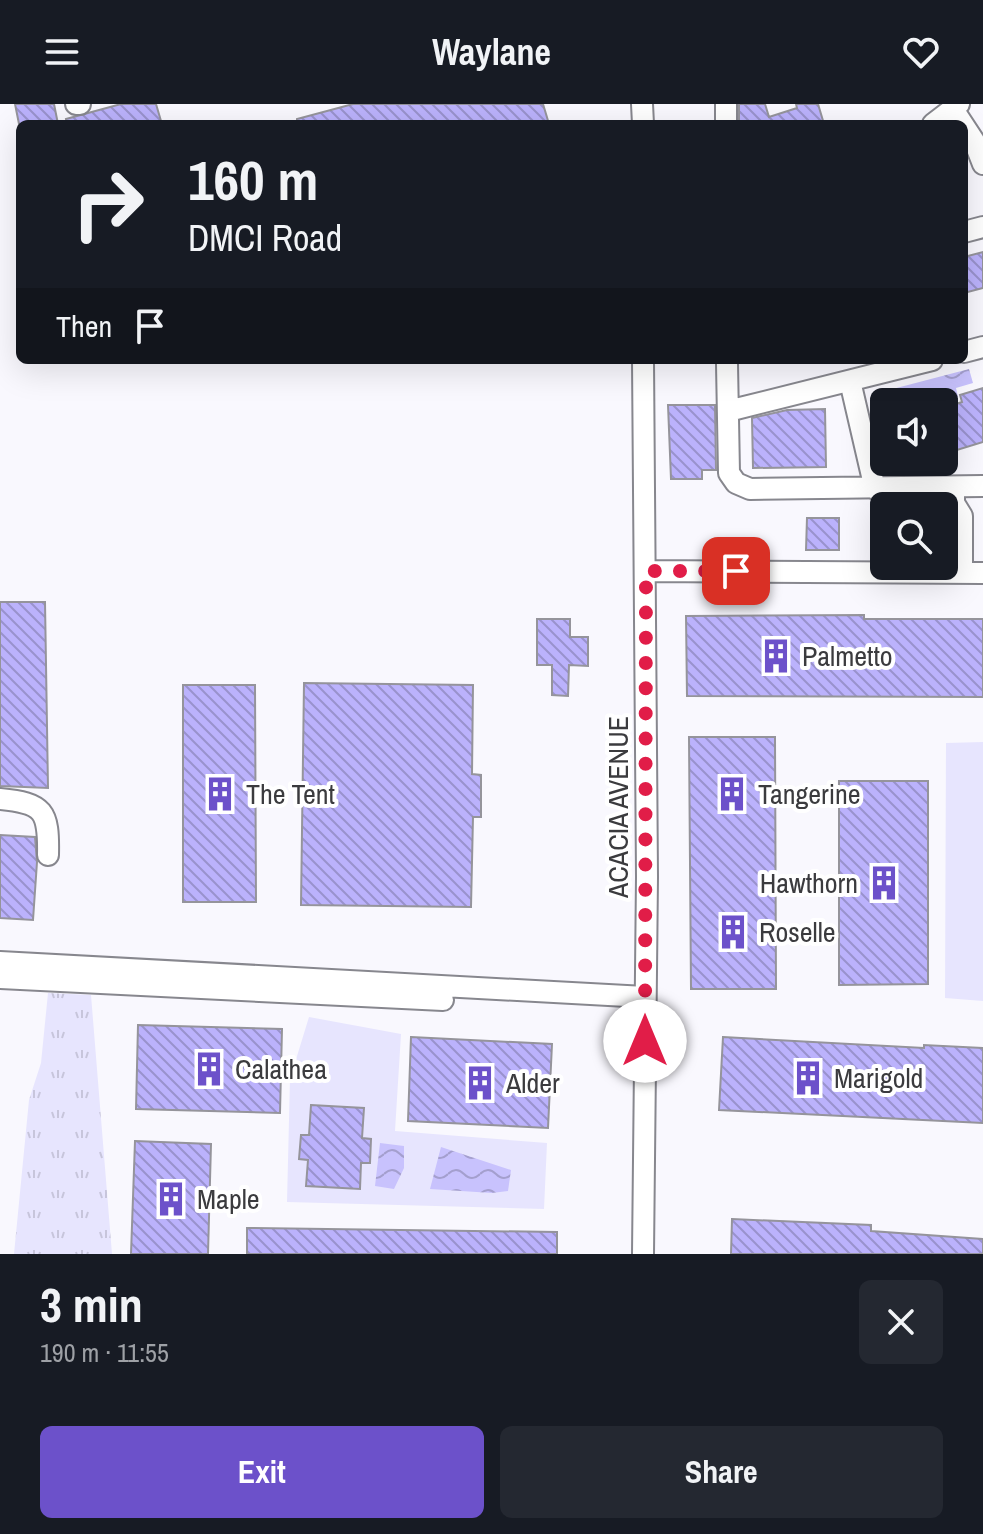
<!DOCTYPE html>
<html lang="en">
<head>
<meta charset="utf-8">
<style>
  body { margin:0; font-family:"Archivo Narrow",sans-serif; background:#242831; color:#f1f3f6; height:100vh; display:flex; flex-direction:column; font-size:30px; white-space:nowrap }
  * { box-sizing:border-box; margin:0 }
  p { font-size:26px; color:#9ea1a6 }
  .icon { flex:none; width:44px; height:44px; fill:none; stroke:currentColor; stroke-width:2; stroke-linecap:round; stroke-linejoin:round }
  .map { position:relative; height:1150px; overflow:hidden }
  .side { display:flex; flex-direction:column; background:#171b24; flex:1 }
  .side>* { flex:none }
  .hud { position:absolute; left:16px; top:16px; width:952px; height:244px; border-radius:12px; box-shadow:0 8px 32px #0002; background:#171b24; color:#f1f3f6; overflow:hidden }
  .controls { position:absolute; left:870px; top:284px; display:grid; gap:16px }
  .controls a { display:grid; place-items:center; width:88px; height:88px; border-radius:12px; background:#171b24; box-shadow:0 8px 32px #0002; font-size:40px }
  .pin { position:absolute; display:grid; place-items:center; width:68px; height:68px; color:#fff; margin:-34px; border-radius:16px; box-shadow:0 4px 12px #0006 }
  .me { position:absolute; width:88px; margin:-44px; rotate:0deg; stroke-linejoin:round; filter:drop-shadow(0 0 6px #0008) }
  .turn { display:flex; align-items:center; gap:28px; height:168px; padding:0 40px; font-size:36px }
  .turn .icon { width:104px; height:104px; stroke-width:2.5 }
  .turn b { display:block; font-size:56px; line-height:68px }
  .then { display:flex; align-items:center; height:76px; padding:0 40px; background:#0003; gap:16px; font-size:30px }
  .round { display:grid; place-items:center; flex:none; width:84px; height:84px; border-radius:12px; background:#242831 }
  .headline { display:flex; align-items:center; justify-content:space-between; height:136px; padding:0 40px }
  h1 { font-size:48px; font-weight:800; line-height:60px }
  .primary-button { display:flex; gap:16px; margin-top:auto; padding:16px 40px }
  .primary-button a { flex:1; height:92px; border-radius:12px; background:#6c51ca; color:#fff; font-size:32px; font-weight:800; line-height:92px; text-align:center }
  .primary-button a+a { background:#242831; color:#f1f3f6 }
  header { display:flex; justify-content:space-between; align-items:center; height:104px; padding:0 40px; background:#171b24; font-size:36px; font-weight:800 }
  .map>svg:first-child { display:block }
  .grass { fill:url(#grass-tufts) }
  .park { fill:#e7e5fe }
  .water { fill:url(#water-waves) }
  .building { fill:url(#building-back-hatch); stroke:#95949b; stroke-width:2 }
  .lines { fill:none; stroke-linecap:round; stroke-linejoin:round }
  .minor-casing { stroke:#87878e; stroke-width:24 }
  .minor { stroke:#fff; stroke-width:20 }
  .route { stroke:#e11d48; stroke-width:14; stroke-dasharray:0 25.2 }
  .labels { text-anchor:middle; stroke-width:8; stroke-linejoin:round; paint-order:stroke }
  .poi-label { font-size:28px; fill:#3b3b3e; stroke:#fff; text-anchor:start }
  .street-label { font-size:28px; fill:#3b3b3e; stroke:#fff }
</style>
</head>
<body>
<header><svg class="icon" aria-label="menu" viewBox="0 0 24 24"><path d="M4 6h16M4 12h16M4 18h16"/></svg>Waylane<svg class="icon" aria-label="heart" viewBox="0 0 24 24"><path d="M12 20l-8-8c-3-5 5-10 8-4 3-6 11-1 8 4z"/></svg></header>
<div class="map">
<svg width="983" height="1150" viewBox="0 0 983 1150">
  <defs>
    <pattern id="grass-tufts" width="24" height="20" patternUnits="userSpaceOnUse" patternTransform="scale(2)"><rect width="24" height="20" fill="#e7e5fe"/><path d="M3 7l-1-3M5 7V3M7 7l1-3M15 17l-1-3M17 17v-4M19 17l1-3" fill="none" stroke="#c7c5db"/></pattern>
    <pattern id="water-waves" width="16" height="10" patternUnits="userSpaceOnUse" patternTransform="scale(2)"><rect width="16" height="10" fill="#c8c2fd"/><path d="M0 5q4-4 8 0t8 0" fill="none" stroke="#a49fce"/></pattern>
    <pattern id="building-back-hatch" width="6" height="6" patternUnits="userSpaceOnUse" patternTransform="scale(2)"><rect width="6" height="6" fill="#bbb2fc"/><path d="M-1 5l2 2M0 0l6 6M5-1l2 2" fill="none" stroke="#9992cd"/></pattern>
  </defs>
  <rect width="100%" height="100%" fill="#f9f8fe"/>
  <!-- grass -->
  <path class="grass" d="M 48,889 L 91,891 L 112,1150 L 14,1150 L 29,996 L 41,959 Z"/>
  <!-- park -->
  <path class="park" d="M 983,638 L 983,897 L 945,894 L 946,639 Z
    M 309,913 L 401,930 L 395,1027 L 547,1039 L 544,1105 L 287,1098 L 290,975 Z"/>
  <!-- water -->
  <path class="water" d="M 969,265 L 973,279 L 956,284 L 958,293 L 939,298 L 888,298 L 885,287 Z
    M 380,1039 L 404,1042 L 404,1064 L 394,1085 L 375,1082 Z
    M 441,1043 L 511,1066 L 508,1087 L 492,1089 L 430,1085 Z"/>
  <!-- building -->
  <path class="building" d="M 15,0 L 54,0 L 58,20 L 19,20 Z
    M 121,0 L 156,0 L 161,17 L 148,20 L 67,20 L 66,15 Z
    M 353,0 L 543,0 L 549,20 L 297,20 L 297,15 Z
    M 739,0 L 765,0 L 769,13 L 797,4 L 796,0 L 818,0 L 824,20 L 739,20 Z
    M 983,148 L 983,184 L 964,189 L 964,153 Z
    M 983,284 L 983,338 L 944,350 L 944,304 L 962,298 L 960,291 Z
    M 668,301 L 715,301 L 716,366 L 702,366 L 702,375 L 671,375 Z
    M 825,305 L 826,363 L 753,364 L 752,314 L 787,306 Z
    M 807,414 L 839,414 L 839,446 L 806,446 Z
    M 0,498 L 45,498 L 48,684 L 0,682 Z
    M 864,511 L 864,515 L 983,515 L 983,593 L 687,592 L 686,512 Z
    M 537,515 L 570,515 L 570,533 L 588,533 L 588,562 L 569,561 L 568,592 L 552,591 L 552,561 L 537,561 Z
    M 304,579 L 473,581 L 472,670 L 481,671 L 481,713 L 473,713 L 471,803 L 301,801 Z
    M 183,581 L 255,581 L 256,798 L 183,798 Z
    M 689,633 L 775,633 L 776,885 L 691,885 Z
    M 839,677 L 928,677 L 928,880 L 839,881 Z
    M 0,731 L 35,733 L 37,758 L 33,816 L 0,814 Z
    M 138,921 L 282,925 L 280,1009 L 136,1005 Z
    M 411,933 L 552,940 L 548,1024 L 408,1017 Z
    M 723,933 L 924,944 L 924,941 L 983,944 L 983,1019 L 719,1006 Z
    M 311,1001 L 364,1004 L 362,1034 L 371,1035 L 370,1059 L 361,1059 L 360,1085 L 306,1082 L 308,1056 L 299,1055 L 301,1031 L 309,1031 Z
    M 135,1037 L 211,1040 L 208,1150 L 131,1150 Z
    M 732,1115 L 871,1121 L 871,1127 L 983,1135 L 983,1150 L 731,1150 Z
    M 247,1124 L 557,1128 L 557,1150 L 247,1150 Z"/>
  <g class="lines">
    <!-- minor casing -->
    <g class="minor-casing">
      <path id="minor" d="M 76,0 L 80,0
        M 642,0 L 643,20
        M 953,5 L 974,37 L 983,60
        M 726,20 L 726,0
        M 933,20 L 959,0
        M 964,128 L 983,123
        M 964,248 L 983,243
        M 727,260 L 729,369 L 736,379 L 750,385 L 983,382
        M 850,277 L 875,385
        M 728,307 L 932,256
        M 954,383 L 954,399 L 962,412 L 962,469
        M 646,467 L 983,469
        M 946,469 L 945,411 L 954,399
        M 0,695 C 44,699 49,707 48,751
        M 0,858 L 645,893
        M 0,874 L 443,896
        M 643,1150 L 647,773 L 643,256"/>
    </g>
    <!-- minor -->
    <use href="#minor" class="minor"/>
  </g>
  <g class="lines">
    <!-- route -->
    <path class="route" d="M 645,937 L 646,467 L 736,467"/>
  </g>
  <!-- icons -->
  <defs>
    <g id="building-bare" transform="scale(2.76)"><path d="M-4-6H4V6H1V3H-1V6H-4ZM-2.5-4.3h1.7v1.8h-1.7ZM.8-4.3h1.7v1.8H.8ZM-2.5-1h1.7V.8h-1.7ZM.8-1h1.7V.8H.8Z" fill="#6c51ca" stroke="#fff" stroke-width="2.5" paint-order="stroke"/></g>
  </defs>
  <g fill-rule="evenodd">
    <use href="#building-bare" x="776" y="552"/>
    <use href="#building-bare" x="220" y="690"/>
    <use href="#building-bare" x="732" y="690"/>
    <use href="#building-bare" x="884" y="779"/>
    <use href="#building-bare" x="733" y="828"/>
    <use href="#building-bare" x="209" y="965"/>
    <use href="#building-bare" x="808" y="974"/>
    <use href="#building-bare" x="480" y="979"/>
    <use href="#building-bare" x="171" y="1095"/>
  </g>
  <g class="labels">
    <!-- poi labels -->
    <g class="poi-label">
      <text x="802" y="562">Palmetto</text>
      <text x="246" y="700">The Tent</text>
      <text x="758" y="700">Tangerine</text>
      <text x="858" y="789" text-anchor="end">Hawthorn</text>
      <text x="759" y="838">Roselle</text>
      <text x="235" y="975">Calathea</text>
      <text x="834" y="984">Marigold</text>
      <text x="506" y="989">Alder</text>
      <text x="197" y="1105">Maple</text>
    </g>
    <!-- street labels -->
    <g class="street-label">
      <text transform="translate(618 703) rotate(-90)" y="10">ACACIA AVENUE</text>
    </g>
  </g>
</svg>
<div class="controls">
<a><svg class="icon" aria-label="sound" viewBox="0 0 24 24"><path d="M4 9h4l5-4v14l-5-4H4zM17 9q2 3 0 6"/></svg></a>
<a><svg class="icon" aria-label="search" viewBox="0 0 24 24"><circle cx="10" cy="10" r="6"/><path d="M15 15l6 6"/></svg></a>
</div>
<div class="pin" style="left:736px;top:467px;background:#d93025"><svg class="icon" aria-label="arrive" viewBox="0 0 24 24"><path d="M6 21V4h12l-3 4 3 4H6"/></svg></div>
<svg class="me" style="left:645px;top:937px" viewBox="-20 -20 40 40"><circle r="19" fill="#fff"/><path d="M0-13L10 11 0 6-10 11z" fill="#e11d48"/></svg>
<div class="hud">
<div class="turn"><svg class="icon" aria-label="right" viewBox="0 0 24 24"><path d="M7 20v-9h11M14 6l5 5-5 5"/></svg><div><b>160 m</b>DMCI Road</div></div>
<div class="then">Then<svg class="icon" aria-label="arrive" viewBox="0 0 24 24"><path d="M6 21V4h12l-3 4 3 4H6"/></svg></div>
</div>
</div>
<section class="side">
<div class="headline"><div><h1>3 min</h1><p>190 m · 11:55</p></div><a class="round"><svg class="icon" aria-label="close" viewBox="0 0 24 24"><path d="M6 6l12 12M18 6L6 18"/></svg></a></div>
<div class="primary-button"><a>Exit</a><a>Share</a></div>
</section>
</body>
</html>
